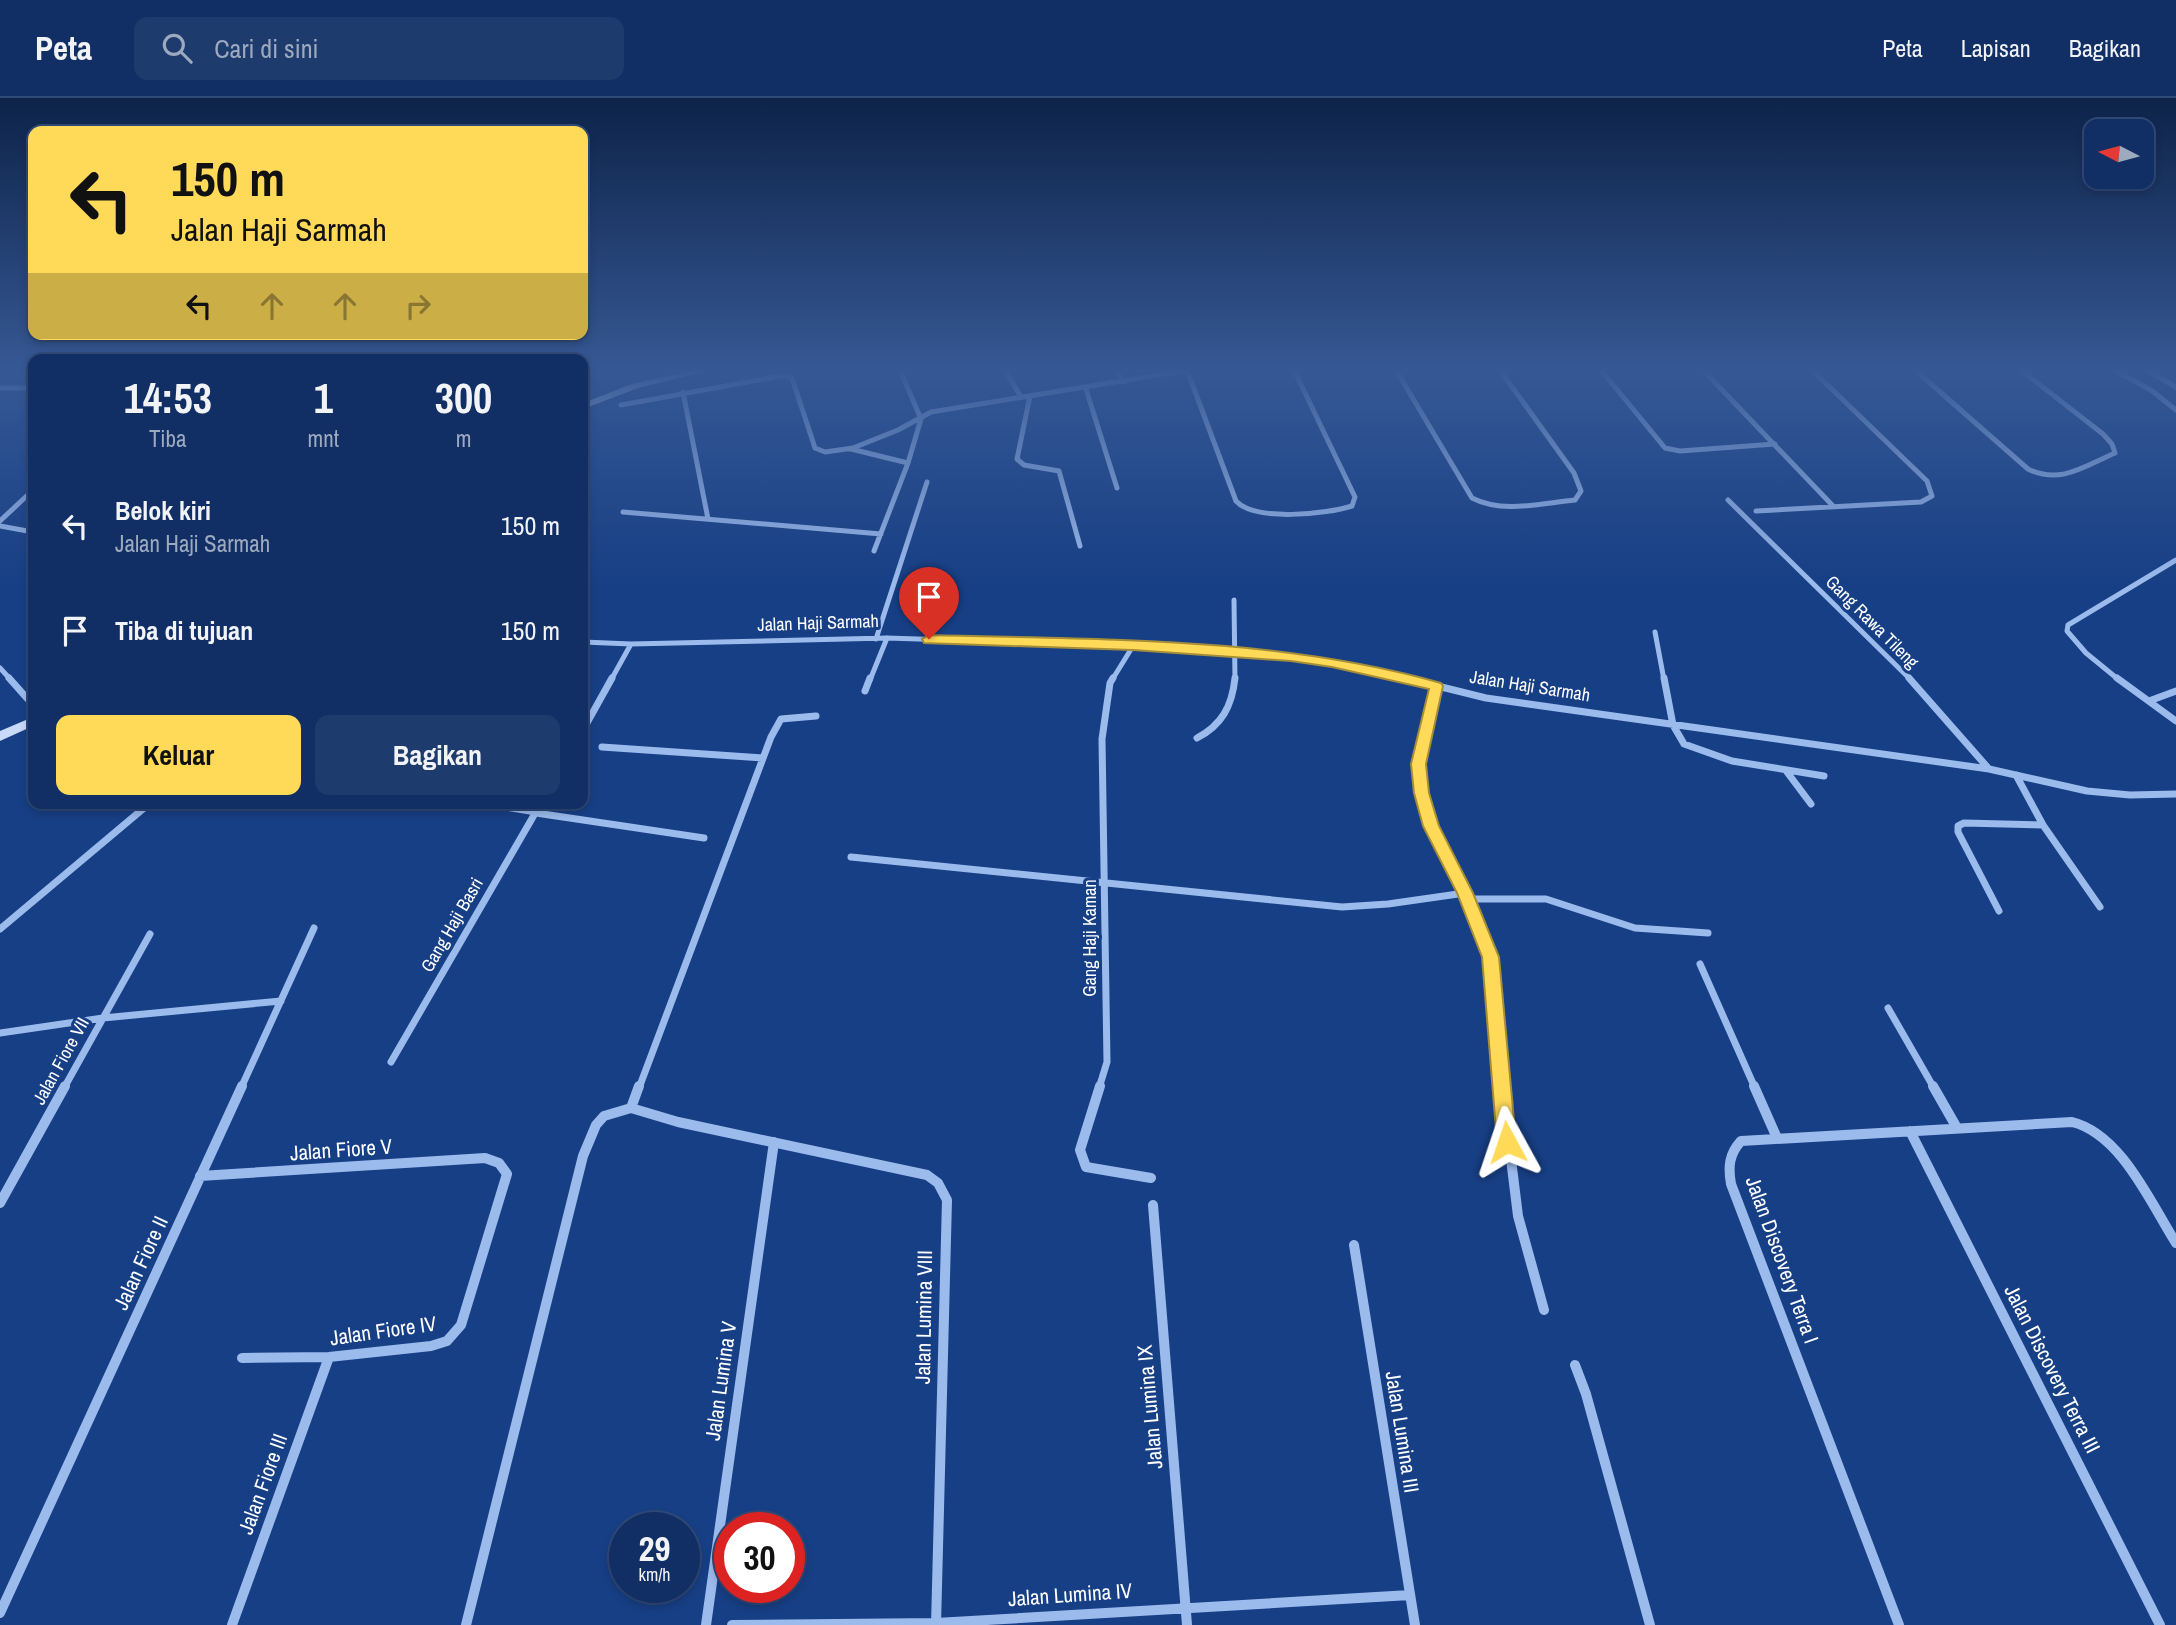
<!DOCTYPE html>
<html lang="id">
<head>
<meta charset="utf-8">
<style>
  body { margin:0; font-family:"Archivo Narrow",sans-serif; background:#1e3b6d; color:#f1f3f6; height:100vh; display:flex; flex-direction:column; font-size:26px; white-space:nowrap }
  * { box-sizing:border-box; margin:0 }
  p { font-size:23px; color:#9ca9bf }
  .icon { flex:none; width:38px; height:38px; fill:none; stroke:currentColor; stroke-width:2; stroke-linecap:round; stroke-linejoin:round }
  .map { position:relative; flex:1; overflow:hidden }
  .panel { position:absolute; left:28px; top:256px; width:560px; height:455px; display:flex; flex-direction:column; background:#112f64; border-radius:14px; box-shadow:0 4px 10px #0003,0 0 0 2px #304a78 }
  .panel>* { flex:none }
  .hud { position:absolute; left:28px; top:28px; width:560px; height:214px; border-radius:14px; box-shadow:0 4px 10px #0003,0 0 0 2px #304a78; background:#ffda58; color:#111; overflow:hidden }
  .needle { width:46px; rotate:276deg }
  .tools { position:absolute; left:2084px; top:21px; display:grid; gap:14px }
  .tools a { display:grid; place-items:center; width:70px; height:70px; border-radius:14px; background:#112f64; box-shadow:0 4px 10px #0003,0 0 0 2px #304a78; font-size:35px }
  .speed { position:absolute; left:609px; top:1414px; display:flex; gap:14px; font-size:35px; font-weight:700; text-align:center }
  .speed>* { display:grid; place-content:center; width:91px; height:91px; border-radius:50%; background:#112f64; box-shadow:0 4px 10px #0003,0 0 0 2px #304a78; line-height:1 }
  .speed small { font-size:18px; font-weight:400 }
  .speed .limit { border:10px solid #d22; background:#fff; color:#111 }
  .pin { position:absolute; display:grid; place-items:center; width:60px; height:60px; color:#fff; margin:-72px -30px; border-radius:50% 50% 50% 0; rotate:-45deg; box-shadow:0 0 7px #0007 }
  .pin .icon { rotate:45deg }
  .me { position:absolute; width:77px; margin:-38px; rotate:355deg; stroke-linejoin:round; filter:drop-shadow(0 0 5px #0008) }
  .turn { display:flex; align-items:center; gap:24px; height:147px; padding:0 28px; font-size:32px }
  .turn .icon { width:91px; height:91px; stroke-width:2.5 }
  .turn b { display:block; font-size:49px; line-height:60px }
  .lanes { display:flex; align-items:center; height:66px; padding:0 28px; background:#0003; justify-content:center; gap:35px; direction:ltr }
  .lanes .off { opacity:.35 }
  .eta { display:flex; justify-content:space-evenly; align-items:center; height:119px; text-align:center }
  .eta b { font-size:42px; font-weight:700; line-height:49px }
  .action { display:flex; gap:14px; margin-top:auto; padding:14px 28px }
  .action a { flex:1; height:80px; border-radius:14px; background:#ffda58; color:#111; font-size:28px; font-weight:700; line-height:80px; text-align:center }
  .action a+a { background:#1e3b6d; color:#f1f3f6 }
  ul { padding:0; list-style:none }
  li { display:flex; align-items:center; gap:21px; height:105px; padding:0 28px }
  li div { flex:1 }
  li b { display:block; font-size:26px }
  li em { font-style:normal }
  header { display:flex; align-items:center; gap:42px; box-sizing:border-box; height:98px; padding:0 35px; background:#112f64; border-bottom:2px solid #304a78 }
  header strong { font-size:33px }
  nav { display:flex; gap:38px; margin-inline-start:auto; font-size:24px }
  .search { width:490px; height:63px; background:#1e3b6d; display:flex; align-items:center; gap:18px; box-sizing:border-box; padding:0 24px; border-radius:14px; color:#9ca9bf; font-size:26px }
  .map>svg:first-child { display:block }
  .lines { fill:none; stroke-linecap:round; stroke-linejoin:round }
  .lane { stroke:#9cbbed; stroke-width:5 }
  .street-far2 { stroke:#9cbbed; stroke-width:5 }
  .street-far1 { stroke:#9cbbed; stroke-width:7 }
  .street { stroke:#9cbbed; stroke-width:10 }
  .secondary { fill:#c9daf9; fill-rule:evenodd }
  .route { fill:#ffda58; stroke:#a68e39; stroke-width:2 }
  .labels { text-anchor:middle; stroke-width:6; stroke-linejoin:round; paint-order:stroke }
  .street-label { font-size:18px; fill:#fff; stroke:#173f85 }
  .near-street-label { font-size:21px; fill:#fff; stroke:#173f85 }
</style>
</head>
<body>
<header>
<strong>Peta</strong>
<div class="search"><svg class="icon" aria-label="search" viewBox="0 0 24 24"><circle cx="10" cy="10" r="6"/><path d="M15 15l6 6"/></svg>Cari di sini</div>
<nav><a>Peta</a><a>Lapisan</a><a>Bagikan</a></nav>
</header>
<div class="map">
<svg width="2176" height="1527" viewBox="0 0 2176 1527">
  <rect width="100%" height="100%" fill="#173f85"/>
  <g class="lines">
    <!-- lane -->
    <path class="lane" d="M 474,705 L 536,715"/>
    <!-- street-far2 -->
    <path class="street-far2" d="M 900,272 L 921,321
      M 1005,272 L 1021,299
      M 1116,272 L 1123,284
      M 1187,272 L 1236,403 C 1255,424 1327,416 1352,408 L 1355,399 L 1294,272
      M 1396,272 L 1472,400 C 1503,416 1542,405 1575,402 L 1581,393 L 1574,375 L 1500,272
      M 1601,272 L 1665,350 L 1680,353 L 1775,346
      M 1703,272 L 1834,409
      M 1915,272 L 2028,371 C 2060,387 2085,368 2115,355 L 2112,346 L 2103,336 L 2021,272
      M 2114,272 L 2151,292 L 2176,312
      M 2147,272 L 2176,289
      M 0,290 L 33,290
      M 1086,291 L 1117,390
      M 683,294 L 708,421
      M 1030,298 L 1017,361 L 1024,367 L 1059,373 L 1080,448
      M 621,307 L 786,277 L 792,280 L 815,350 L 825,354 L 853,350 L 898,332 L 931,314 L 1188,272
      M 851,351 L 908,365
      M 1728,402 L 1911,582
      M 1756,413 L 1921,404 L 1932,398 L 1927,383 L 1812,272
      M 623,414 L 881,436
      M 0,423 L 33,392
      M 0,428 L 33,434
      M 874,453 L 908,365 L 921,321
      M 1234,502 L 1235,582
      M 1655,534 L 1664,582
      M 876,541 L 927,384
      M 583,544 L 631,546 L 887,540 L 1133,548 L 1291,558 L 1412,582
      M 0,570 L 11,582
      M 611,582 L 631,546
      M 870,582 L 887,540
      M 1112,582 L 1133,548
      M 2119,582 L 2086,555 L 2067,533 L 2068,527 L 2176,462"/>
    <!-- street-far1 -->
    <path class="street-far1" d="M 9,580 L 33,607
      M 1405,580 L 1486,600 L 1989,671 L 2087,693 L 2130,697 L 2176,696
      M 1664,580 L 1673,627 L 1684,646 L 1732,663 L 1824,678
      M 1909,580 L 1989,671
      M 2117,580 L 2176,623
      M 1436,588 C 1430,614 1419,640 1419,667 C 1418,736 1469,792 1489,856 C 1502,898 1498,946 1502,990
      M 865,593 L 870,580
      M 2149,603 L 2176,593
      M 583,632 L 612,580
      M 1197,640 C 1222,627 1232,608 1235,580
      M 602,649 L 763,660
      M 1787,674 L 1811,706
      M 2016,677 L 2043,727 L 2100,809
      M 536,715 L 704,740
      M 851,759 L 1342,809 L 1388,806 L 1465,795
      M 1467,801 L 1546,801 L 1635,830 L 1708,835
      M 1999,813 L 1958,734 L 1958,728 L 1964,725 L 2043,727
      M 0,831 L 150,705
      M 1700,866 L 1755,990
      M 1888,910 L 1934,990
      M 0,935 L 103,920 L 281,903
      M 391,964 L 541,705
      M 64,990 L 150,836
      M 241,990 L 314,830
      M 639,990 L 771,639 L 781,621 L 816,618
      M 1099,990 L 1107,964 L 1102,641 L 1110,585 L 1113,580"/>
    <!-- street -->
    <path class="street" d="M 1100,988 L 1080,1052 L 1086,1069 L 1151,1080
      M 1502,988 L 1518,1118 L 1544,1212
      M 1754,988 L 1777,1040
      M 1933,988 L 1957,1030
      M 631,1010 L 639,988
      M 1910,1033 L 2160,1527
      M 200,1078 L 485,1060 L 499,1065 L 507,1076 L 461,1227 L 447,1243 L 431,1248 L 329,1259 L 242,1260
      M 0,1105 L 65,988
      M 1153,1107 L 1187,1527
      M 1354,1147 L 1415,1527
      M 1575,1267 L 1586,1296 L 1650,1527
      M 0,1515 L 242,988
      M 232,1527 L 329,1259
      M 466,1527 L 583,1058 L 596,1027 L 604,1018 L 631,1010 L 678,1024 L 927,1077 L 938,1085 L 947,1102 L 936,1527
      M 706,1527 L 774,1044
      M 732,1527 L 936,1525 L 1410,1497
      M 1899,1527 L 1731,1086 C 1728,1069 1729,1056 1741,1043 L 2072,1024 C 2121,1036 2150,1104 2176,1145"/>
    <!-- secondary -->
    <path class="secondary" d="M 694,272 L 711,272 L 638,290 L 583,311 L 583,305 L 632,286 Z
      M 33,619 L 33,628 L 0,643 L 0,633 Z"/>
  </g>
  <!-- sky -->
  <linearGradient id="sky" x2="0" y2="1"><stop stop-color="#0d2349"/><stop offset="0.56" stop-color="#365894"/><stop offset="1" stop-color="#365894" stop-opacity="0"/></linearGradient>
  <rect width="2176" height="486" fill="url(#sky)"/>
  <!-- route -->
  <path class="route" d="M 929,537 C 1100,542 1275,538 1441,585 L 1443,588 L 1426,666 L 1429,695 L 1439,728 L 1473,795 L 1499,859 L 1516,1044 L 1513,1050 L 1507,1053 L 1500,1050 L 1497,1044 L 1482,859 L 1457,795 L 1423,728 L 1414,695 L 1411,666 L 1429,591 L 1332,569 L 1291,563 L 1133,552 L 924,545 L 922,541 Z"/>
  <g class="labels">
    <!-- street labels -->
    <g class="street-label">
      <text transform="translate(1872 524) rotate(45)" y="6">Gang Rawa Tileng</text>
      <text transform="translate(818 525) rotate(-2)" y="6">Jalan Haji Sarmah</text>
      <text transform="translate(1530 588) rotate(9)" y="6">Jalan Haji Sarmah</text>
      <text transform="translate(452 827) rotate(-60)" y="6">Gang Haji Basri</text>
      <text transform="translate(1090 840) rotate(-90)" y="6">Gang Haji Kaman</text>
      <text transform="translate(61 963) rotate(-61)" y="6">Jalan Fiore VII</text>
    </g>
    <!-- near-street labels -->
    <g class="near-street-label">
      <text transform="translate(341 1052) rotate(-4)" y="7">Jalan Fiore V</text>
      <text transform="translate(1782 1162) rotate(70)" y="7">Jalan Discovery Terra I</text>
      <text transform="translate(141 1165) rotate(-65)" y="7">Jalan Fiore II</text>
      <text transform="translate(924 1219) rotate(-89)" y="7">Jalan Lumina VIII</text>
      <text transform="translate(383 1233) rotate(-8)" y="7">Jalan Fiore IV</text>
      <text transform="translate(2052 1271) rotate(63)" y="7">Jalan Discovery Terra III</text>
      <text transform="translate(721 1283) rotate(-82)" y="7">Jalan Lumina V</text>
      <text transform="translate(1150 1309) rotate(-95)" y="7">Jalan Lumina IX</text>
      <text transform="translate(1402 1334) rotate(81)" y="7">Jalan Lumina III</text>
      <text transform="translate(263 1386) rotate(-70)" y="7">Jalan Fiore III</text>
      <text transform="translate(1070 1497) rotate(-4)" y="7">Jalan Lumina IV</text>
    </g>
  </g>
</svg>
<div class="tools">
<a><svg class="needle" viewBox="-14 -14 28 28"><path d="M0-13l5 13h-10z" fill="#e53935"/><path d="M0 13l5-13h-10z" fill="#9ca9bf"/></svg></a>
</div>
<div class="speed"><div>29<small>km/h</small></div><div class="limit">30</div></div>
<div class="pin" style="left:929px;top:541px;background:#d93025"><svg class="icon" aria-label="arrive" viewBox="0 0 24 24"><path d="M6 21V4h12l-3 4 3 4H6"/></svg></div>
<svg class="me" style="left:1507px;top:1044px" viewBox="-20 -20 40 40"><path d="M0-17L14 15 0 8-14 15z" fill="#ffda58" stroke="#fff" stroke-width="4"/></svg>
<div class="hud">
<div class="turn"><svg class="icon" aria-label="left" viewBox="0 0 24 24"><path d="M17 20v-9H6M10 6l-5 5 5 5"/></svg><div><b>150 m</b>Jalan Haji Sarmah</div></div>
<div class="lanes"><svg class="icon" aria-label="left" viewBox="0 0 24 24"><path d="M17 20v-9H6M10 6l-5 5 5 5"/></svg><svg class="icon off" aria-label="ahead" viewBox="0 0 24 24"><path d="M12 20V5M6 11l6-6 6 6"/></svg><svg class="icon off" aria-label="ahead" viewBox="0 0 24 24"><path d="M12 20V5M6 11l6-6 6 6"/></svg><svg class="icon off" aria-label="right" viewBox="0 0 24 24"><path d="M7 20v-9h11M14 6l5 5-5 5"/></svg></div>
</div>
<section class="panel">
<div class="eta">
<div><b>14:53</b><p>Tiba</p></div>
<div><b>1</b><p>mnt</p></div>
<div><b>300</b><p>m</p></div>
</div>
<ul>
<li><svg class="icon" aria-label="left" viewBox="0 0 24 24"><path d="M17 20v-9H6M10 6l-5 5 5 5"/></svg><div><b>Belok kiri</b><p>Jalan Haji Sarmah</p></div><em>150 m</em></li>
<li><svg class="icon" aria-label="arrive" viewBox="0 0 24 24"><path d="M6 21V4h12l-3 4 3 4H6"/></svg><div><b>Tiba di tujuan</b></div><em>150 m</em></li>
</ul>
<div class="action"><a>Keluar</a><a>Bagikan</a></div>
</section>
</div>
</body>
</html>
